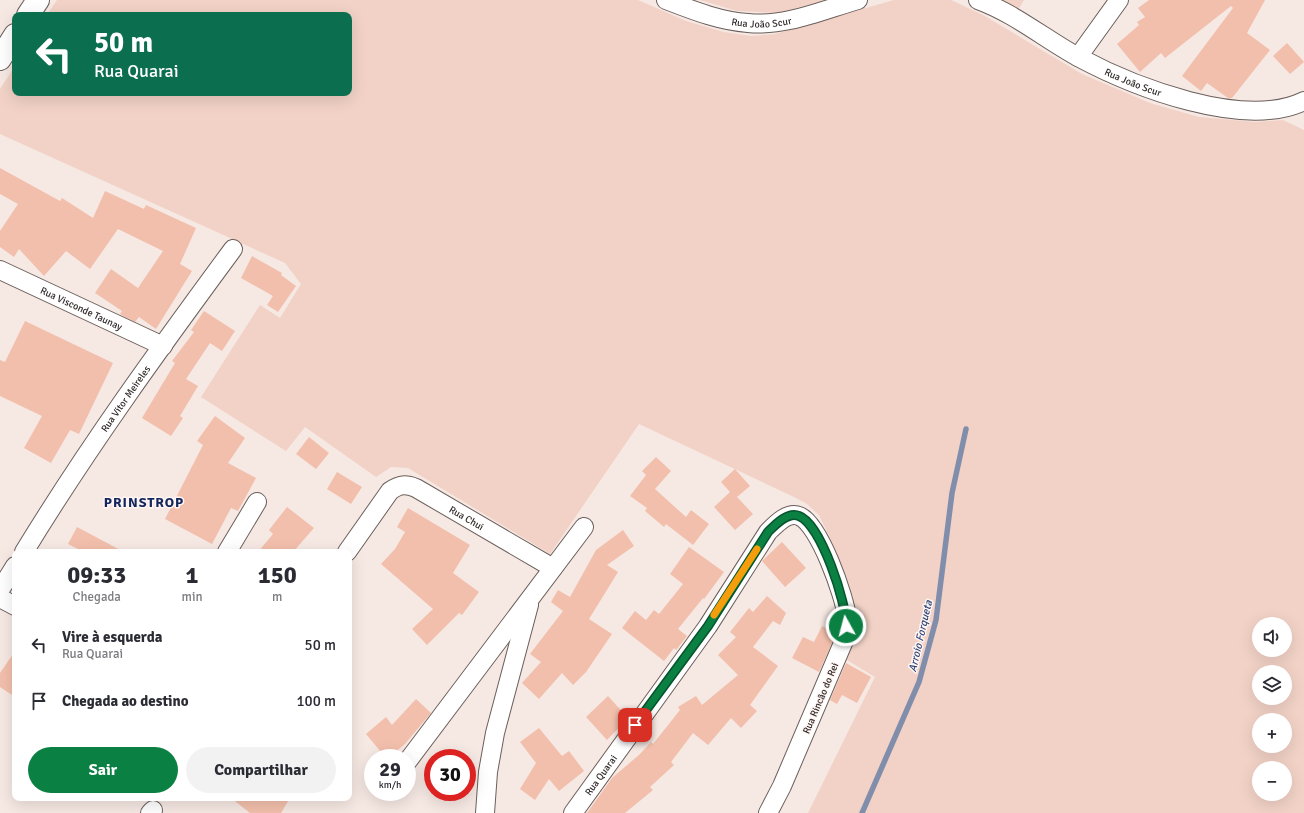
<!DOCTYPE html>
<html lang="pt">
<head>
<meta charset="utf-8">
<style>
  body { margin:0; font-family:Signika,sans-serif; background:#f2f2f3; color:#2b2b33; height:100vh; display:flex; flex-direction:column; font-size:15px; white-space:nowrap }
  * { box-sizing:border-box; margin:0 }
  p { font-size:13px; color:#7c7c81 }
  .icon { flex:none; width:22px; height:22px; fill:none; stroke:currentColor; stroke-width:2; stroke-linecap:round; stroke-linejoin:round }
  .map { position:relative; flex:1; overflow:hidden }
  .drawer { position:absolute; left:12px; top:549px; width:340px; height:252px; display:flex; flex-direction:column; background:#fff; border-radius:8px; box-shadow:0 4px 16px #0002 }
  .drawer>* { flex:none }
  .guide { position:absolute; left:12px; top:12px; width:340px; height:84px; border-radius:8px; box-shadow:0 4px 16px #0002; background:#0b6e4f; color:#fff; overflow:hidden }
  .tools { position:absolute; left:1252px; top:617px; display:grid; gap:8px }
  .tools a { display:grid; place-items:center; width:40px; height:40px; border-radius:50%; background:#fff; box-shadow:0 4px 16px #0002; font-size:20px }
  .speed { position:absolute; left:364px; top:749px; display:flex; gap:8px; font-size:20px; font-weight:700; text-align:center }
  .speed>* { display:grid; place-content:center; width:52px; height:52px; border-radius:50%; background:#fff; box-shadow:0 4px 16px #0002; line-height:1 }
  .speed small { font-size:10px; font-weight:400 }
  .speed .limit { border:6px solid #d22; background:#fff; color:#111 }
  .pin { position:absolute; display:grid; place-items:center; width:34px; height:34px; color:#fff; margin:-17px; border-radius:8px; box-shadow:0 2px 6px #0006 }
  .me { position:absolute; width:44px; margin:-22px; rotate:353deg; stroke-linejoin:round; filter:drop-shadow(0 0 3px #0008) }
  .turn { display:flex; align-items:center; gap:14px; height:84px; padding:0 16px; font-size:18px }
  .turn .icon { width:52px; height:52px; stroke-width:2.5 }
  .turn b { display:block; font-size:28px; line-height:34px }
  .eta { display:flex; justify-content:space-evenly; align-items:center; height:68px; text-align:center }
  .eta b { font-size:24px; font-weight:700; line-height:28px }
  .primary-button { display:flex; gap:8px; margin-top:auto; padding:8px 16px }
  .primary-button a { flex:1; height:46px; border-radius:24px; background:#0b8043; color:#fff; font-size:16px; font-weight:700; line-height:46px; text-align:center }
  .primary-button a+a { background:#f2f2f3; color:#2b2b33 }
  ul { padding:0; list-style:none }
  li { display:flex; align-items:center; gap:12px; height:56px; padding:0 16px }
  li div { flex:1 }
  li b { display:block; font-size:15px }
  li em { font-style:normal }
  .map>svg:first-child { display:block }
  .green { fill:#f2d2c6; fill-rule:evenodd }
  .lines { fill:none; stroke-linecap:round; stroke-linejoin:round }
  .stream { stroke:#818eab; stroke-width:5.5 }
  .building { fill:#f2bfac }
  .minor-casing { stroke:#6b5f5b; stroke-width:20 }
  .tertiary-casing { stroke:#6b5f5b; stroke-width:24 }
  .minor { stroke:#fff; stroke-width:18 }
  .tertiary { stroke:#fff; stroke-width:22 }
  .route-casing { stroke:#07532c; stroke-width:10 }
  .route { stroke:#0b8043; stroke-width:7 }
  .slow { stroke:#f59e0b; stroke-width:7 }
  .labels { text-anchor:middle; stroke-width:3; stroke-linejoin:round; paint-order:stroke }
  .street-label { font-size:10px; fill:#302b2a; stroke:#fff6f3 }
  .water-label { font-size:11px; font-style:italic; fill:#2d4378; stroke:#fff6f3 }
  .district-label { font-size:14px; font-weight:bold; letter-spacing:1px; fill:#13275d; stroke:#fff6f3 }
</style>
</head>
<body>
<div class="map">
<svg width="1304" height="813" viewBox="0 0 1304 813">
  <rect width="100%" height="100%" fill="#f6e8e3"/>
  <!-- green -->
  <path class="green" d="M 57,0 L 638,0 L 686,21 L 724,32 L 751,36 L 775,34 L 894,0 L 951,0 L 983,15 L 1082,74 L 1150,103 L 1199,117 L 1255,122 L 1283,120 L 1304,130 L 1304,813 L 808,813 L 875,677 L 847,660 L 854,636 L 853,605 L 830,538 L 819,515 L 807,504 L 794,497 L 639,424 L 550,554 L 408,468 L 391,467 L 376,477 L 305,427 L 286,451 L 201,397 L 260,305 L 280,318 L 301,284 L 285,263 L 0,134 L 0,89 L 15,66 L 15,93 L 349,93 L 349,15 L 47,15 ZM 1259,624 L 1285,624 L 1285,650 L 1259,650 ZM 1259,672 L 1285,672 L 1285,698 L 1259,698 ZM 1259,720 L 1285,720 L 1285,746 L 1259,746 ZM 1259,768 L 1285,768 L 1285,794 L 1259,794 Z
    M 700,0 L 827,0 L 778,13 L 737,11 Z
    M 996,0 L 1024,0 L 1018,10 Z"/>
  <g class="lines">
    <!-- stream -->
    <path class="stream" d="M 862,813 L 919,682 L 936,620 L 952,493 L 966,429"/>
  </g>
  <!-- building -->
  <path class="building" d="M 1149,0 L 1265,0 L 1247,33 L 1270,50 L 1232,98 L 1228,98 L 1207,83 L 1201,91 L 1182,76 L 1233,8 L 1231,6 L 1165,58 L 1161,53 L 1140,72 L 1117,44 L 1139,25 L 1137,22 L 1145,17 L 1138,8 Z
    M 1287,43 L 1304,62 L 1290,74 L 1273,56 Z
    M 0,168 L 60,201 L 62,198 L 93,218 L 105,191 L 144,209 L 146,205 L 196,228 L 180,264 L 192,271 L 156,329 L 139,317 L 135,322 L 125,317 L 120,314 L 122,311 L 95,293 L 111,269 L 138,288 L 163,251 L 118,229 L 90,269 L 66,251 L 44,276 L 19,249 L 14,257 L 0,247 L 0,231 L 18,204 L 0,194 Z
    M 252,256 L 282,273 L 281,275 L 296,286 L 278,312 L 267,305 L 273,296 L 241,278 Z
    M 204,311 L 235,331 L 222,351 L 210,343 L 186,379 L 198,386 L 180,416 L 183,418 L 171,436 L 142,418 L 175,363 L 172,361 L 194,332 L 191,330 Z
    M 25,321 L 113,363 L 79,434 L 70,430 L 51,463 L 24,448 L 42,416 L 0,396 L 0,360 L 5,362 Z
    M 215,416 L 245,438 L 228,463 L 256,478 L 238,511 L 231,508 L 212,544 L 165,519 L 203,445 L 197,441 Z
    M 309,437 L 329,453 L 316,469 L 296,454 Z
    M 656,457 L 671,471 L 655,489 L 686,517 L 691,510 L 709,524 L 693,545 L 666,524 L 664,527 L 645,511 L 647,508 L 630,496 L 646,475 L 642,471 Z
    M 735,469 L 750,486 L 737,497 L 753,514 L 735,530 L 714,507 L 730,492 L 721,482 Z
    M 337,472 L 362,487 L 351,504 L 327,489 Z
    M 287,507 L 314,528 L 293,552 L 258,552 L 273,534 L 269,530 Z
    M 408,508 L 470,545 L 453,573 L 479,592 L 462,615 L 459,613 L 427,645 L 412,629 L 433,609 L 381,564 L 395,549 L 405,532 L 397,527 Z
    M 77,527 L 124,552 L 84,552 L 68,544 Z
    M 623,530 L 634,546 L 607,565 L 618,572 L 589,619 L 612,634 L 586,672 L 573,685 L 562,673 L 539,699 L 522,683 L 541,662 L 530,654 L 563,611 L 551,602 L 558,590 L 570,597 L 596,550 Z
    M 782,542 L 806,568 L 785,587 L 762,561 Z
    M 689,547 L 724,572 L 704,599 L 703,598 L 678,629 L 687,636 L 676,650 L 674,648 L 664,661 L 622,628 L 635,611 L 646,620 L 654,610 L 659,614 L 683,584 L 670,574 Z
    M 767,596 L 786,613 L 780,625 L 773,621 L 753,647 L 778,666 L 750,705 L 757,711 L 741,728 L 731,718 L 708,745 L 693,733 L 671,762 L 674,765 L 650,787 L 653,790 L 625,813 L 587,813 L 612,778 L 640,754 L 651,742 L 653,744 L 680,710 L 678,707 L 696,696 L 702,705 L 738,675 L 718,655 L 736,637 L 730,632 L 749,608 L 753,612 Z
    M 822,626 L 836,634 L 819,672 L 792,658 L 803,637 L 814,642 Z
    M 15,651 L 15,697 L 0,687 L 0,673 Z
    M 846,663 L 871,677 L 857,703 L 842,695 L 837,704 L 830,700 Z
    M 608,696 L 628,718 L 607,740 L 586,717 Z
    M 416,699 L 431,713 L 405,744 L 388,758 L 386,758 L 366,734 L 386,717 L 392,725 Z
    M 539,728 L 562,756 L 569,751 L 584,771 L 559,791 L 549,779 L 535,800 L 520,789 L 536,763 L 520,742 Z
    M 231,798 L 290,798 L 281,813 L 250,813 Z"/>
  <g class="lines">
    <!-- minor casing -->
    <g class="minor-casing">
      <g id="minor">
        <path id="s1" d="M 666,0 C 692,10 719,21 748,23 C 785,27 823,10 858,0"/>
        <path id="s2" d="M 978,0 C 1014,13 1045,39 1078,57 C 1134,87 1244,130 1304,101"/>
        <path d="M 1078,57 L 1119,0"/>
        <path id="s3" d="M 0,270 L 163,346"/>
        <path id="s4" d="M 24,552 C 88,447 160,348 233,249"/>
        <path d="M 227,552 L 257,502"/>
        <path id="s5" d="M 347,552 L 390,491 C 400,484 406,484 416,488 L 553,568"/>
        <path d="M 0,590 L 15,566"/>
        <path d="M 0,598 L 15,606"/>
        <path d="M 407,762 L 584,527"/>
        <path d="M 150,813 L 153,810"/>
        <path d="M 485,813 L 488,772 L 495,733 L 529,605"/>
        <path id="s6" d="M 573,813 L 708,626 L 768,532 C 775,525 788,511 799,516 C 819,523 845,597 847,618 C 847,624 846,630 846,636 L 782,786 L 768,813"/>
      </g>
    </g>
    <!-- tertiary casing -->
    <g class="tertiary-casing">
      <path id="tertiary" d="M 28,15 L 38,0
        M 0,59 L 15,35"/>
    </g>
    <!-- minor -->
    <use href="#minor" class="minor"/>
    <!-- tertiary -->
    <use href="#tertiary" class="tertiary"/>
  </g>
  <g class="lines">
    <!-- route casing -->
    <g class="route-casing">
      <path id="route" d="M 635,725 L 708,626 L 768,532 C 775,525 788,511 799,516 C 821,524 847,604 846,626"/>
    </g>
    <!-- route -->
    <use href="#route" class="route"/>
    <!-- slow -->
    <path class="slow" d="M 714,615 L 757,549"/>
  </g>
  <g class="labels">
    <!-- street labels -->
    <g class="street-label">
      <text dy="4" stroke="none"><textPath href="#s1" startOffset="99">Rua João Scur</textPath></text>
      <text dy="4" stroke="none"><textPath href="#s2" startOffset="176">Rua João Scur</textPath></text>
      <text dy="4" stroke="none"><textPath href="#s3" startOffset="90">Rua Visconde Taunay</textPath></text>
      <text dy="4" stroke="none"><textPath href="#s4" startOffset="184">Rua Vitor Meireles</textPath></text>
      <text dy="4" stroke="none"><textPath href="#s5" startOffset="161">Rua Chui</textPath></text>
      <text transform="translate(820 698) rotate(-67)" y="4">Rua Rincão do Rei</text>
      <text dy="4" stroke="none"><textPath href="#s6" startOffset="47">Rua Quarai</textPath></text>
    </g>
    <!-- water labels -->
    <g class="water-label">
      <text transform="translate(920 636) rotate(-77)" y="4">Arroio Forqueta</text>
    </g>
    <!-- district labels -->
    <g class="district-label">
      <text x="144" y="507">PRINSTROP</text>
    </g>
  </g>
</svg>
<div class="tools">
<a><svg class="icon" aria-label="sound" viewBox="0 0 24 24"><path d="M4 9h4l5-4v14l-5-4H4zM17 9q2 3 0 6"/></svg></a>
<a><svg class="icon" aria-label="layers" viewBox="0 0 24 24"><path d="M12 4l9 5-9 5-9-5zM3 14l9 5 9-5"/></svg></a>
<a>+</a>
<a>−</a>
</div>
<div class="speed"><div>29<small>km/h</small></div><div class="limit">30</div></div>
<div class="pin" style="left:635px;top:725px;background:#d93025"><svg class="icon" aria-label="arrive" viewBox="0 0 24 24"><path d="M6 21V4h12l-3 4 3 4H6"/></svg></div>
<svg class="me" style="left:846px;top:626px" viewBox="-20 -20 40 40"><circle r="17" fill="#0b8043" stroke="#fff" stroke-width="3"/><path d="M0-11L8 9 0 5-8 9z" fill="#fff"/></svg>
<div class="guide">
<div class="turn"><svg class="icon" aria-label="left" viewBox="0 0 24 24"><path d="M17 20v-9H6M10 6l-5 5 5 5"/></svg><div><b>50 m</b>Rua Quarai</div></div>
</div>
<section class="drawer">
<div class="eta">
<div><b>09:33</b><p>Chegada</p></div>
<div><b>1</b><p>min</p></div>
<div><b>150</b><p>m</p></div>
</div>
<ul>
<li><svg class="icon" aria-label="left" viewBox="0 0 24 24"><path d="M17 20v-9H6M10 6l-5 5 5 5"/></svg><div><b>Vire à esquerda</b><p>Rua Quarai</p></div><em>50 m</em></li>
<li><svg class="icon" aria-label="arrive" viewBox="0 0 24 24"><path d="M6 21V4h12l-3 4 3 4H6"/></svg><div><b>Chegada ao destino</b></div><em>100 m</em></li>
</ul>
<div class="primary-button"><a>Sair</a><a>Compartilhar</a></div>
</section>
</div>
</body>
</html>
